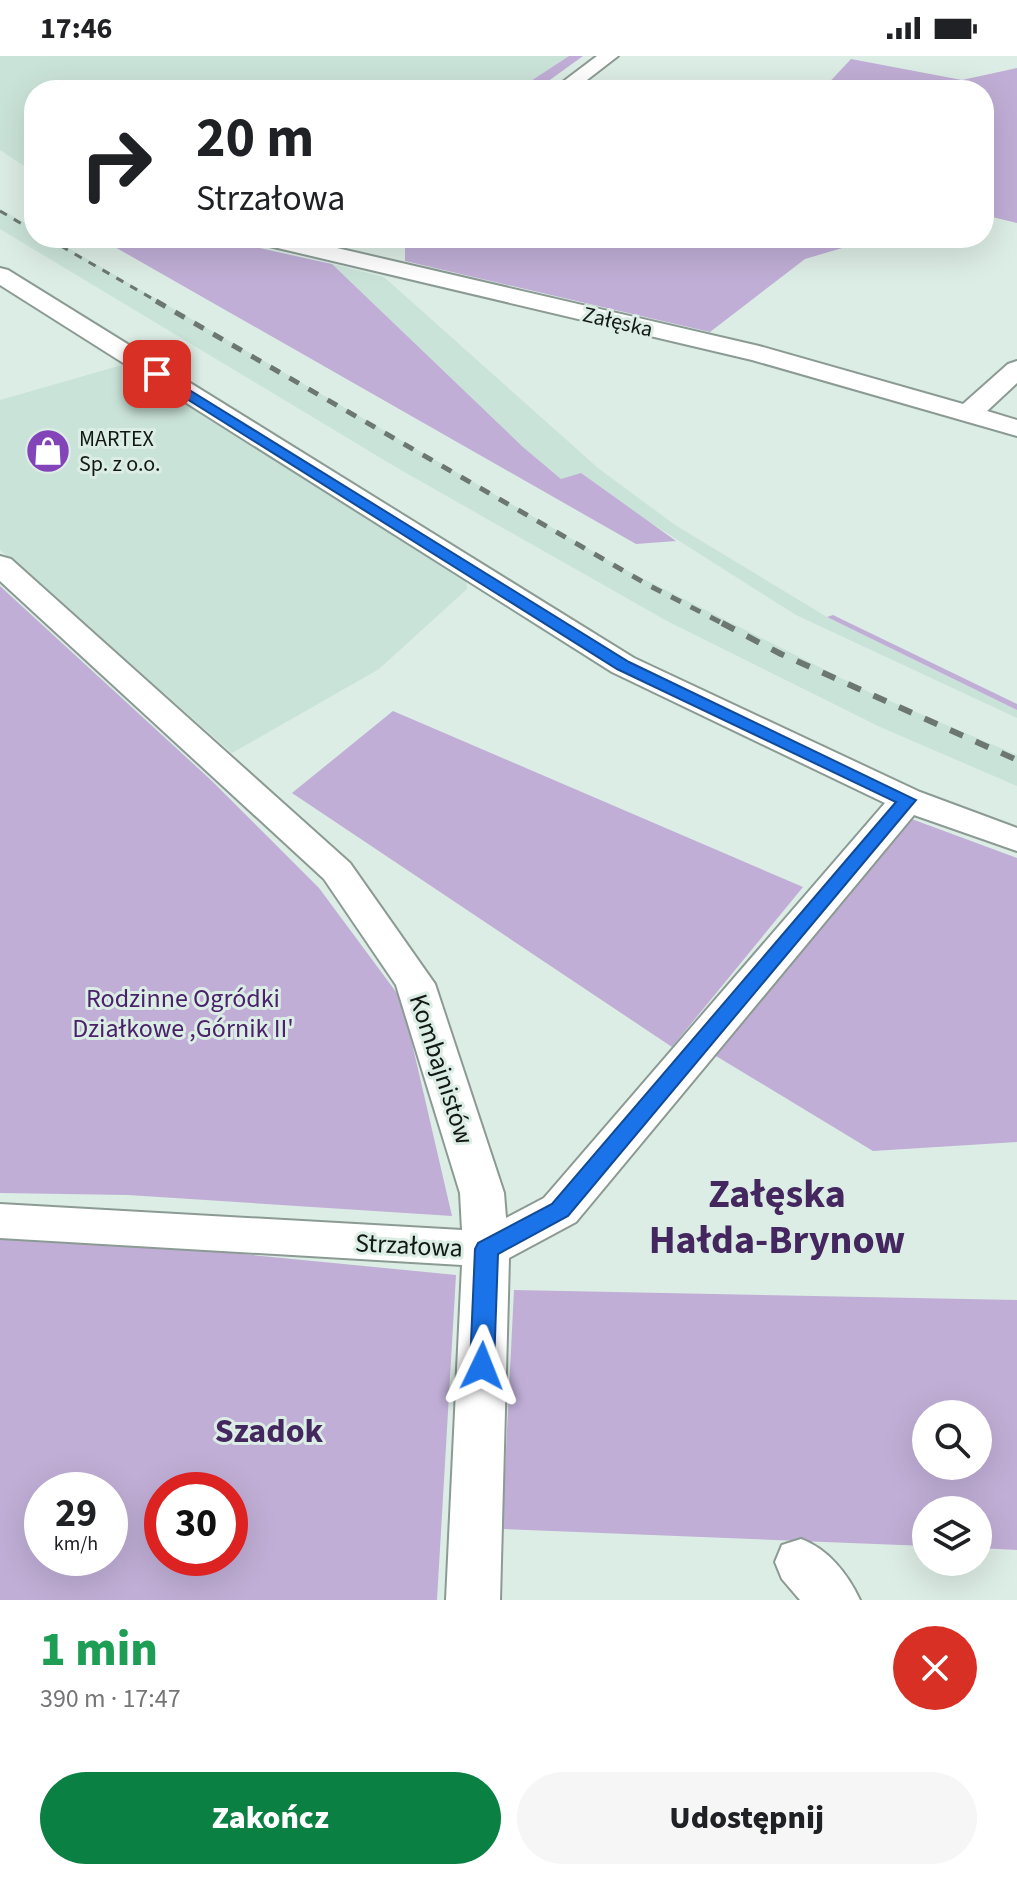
<!DOCTYPE html>
<html lang="pl">
<head>
<meta charset="utf-8">
<style>
  body { margin:0; font-family:"Source Sans 3",sans-serif; background:#f6f6f6; color:#202124; height:100vh; display:flex; flex-direction:column; font-size:30px; white-space:nowrap }
  * { box-sizing:border-box; margin:0 }
  p { font-size:26px; color:#757577 }
  .icon { flex:none; width:44px; height:44px; fill:none; stroke:currentColor; stroke-width:2; stroke-linecap:round; stroke-linejoin:round }
  .map { position:relative; height:1544px; overflow:hidden }
  .side { display:flex; flex-direction:column; background:#fff; flex:1 }
  .side>* { flex:none }
  .guide { position:absolute; left:24px; top:24px; width:970px; height:168px; border-radius:32px; box-shadow:0 8px 32px #0002; background:#fff; color:#202124; overflow:hidden }
  .fabs { position:absolute; left:912px; top:1344px; display:grid; gap:16px }
  .fabs a { display:grid; place-items:center; width:80px; height:80px; border-radius:50%; background:#fff; box-shadow:0 8px 32px #0002; font-size:40px }
  .speed { position:absolute; left:24px; top:1416px; display:flex; gap:16px; font-size:40px; font-weight:700; text-align:center }
  .speed>* { display:grid; place-content:center; width:104px; height:104px; border-radius:50%; background:#fff; box-shadow:0 8px 32px #0002; line-height:1 }
  .speed small { font-size:20px; font-weight:400 }
  .speed .limit { border:12px solid #d22; background:#fff; color:#111 }
  .pin { position:absolute; display:grid; place-items:center; width:68px; height:68px; color:#fff; margin:-34px; border-radius:16px; box-shadow:0 4px 12px #0006 }
  .me { position:absolute; width:88px; margin:-44px; rotate:2deg; stroke-linejoin:round; filter:drop-shadow(0 0 6px #0008) }
  .turn { display:flex; align-items:center; gap:28px; height:168px; padding:0 40px; font-size:36px }
  .turn .icon { width:104px; height:104px; stroke-width:2.5 }
  .turn b { display:block; font-size:56px; line-height:68px }
  .round { display:grid; place-items:center; flex:none; width:84px; height:84px; border-radius:42px; background:#f6f6f6 }
  .head { display:flex; align-items:center; justify-content:space-between; height:136px; padding:0 40px }
  h1 { font-size:48px; font-weight:800; line-height:60px; color:#1e9e55 }
  .cta { display:flex; gap:16px; margin-top:auto; padding:16px 40px }
  .cta a { flex:1; height:92px; border-radius:48px; background:#0b8043; color:#fff; font-size:32px; font-weight:800; line-height:92px; text-align:center }
  .cta a+a { background:#f6f6f6; color:#202124 }
  .status { display:flex; justify-content:space-between; align-items:center; height:56px; padding:0 40px; background:#fff; direction:ltr }
  .status svg { height:22px; fill:currentColor }
  .map>svg:first-child { display:block }
  .built { fill:#cae3d8 }
  .green { fill:#c0aed6; fill-rule:evenodd }
  .lines { fill:none; stroke-linecap:round; stroke-linejoin:round }
  .minor-casing { stroke:#8b9b94; stroke-width:4 }
  .minor { fill:#fff; fill-rule:evenodd }
  .rail-far2 { stroke:#6c7772; stroke-width:3; stroke-dasharray:8 8; stroke-linecap:butt }
  .rail-far1 { stroke:#6c7772; stroke-width:5; stroke-dasharray:11 11; stroke-linecap:butt }
  .rail { stroke:#6c7772; stroke-width:6; stroke-dasharray:14 14; stroke-linecap:butt }
  .route { fill:#1a73e8; stroke:#114b97; stroke-width:2 }
  .labels { text-anchor:middle; stroke-width:6; stroke-linejoin:round; paint-order:stroke }
  .far-street-label { font-size:22px; fill:#121816; stroke:#dcede5 }
  .far-poi-label { font-size:22px; fill:#121816; stroke:#dcede5; text-anchor:start }
  .park-label { font-size:26px; fill:#49226a; stroke:#dcede5 }
  .street-label { font-size:26px; fill:#121816; stroke:#dcede5 }
  .near-neighbourhood-label { font-size:34px; font-weight:bold; fill:#452760; stroke:#dcede5 }
  .near-district-label { font-size:40px; font-weight:bold; fill:#452760; stroke:#dcede5 }
</style>
</head>
<body>
<div class="status"><b>17:46</b><svg viewBox="0 0 49 12"><path d="M0 12V9h3v3zM5 12V6h3v6zM10 12V3h3v9zM15 12V0h3v12zM26 1h20v11H26zM47 4h2v5h-2z"/></svg></div>
<div class="map">
<svg width="1017" height="1544" viewBox="0 0 1017 1544">
  <rect width="100%" height="100%" fill="#dcede5"/>
  <!-- built -->
  <path class="built" d="M 0,0 L 569,0 L 518,34 L 34,34 L 34,109 L 26,111 L 0,94 Z
    M 0,153 L 34,172 L 34,182 L 51,182 L 622,512 L 871,637 L 1017,699 L 1017,730 L 880,671 L 667,565 L 399,413 L 0,173 Z
    M 332,208 L 384,221 L 598,412 L 675,469 L 827,561 L 1017,654 L 1017,662 L 796,559 L 621,448 L 561,423 L 523,391 Z
    M 129,307 L 466,522 L 467,533 L 379,613 L 232,697 L 0,494 L 0,344 Z"/>
  <!-- green -->
  <path class="green" d="M 569,0 L 583,0 L 536,34 L 517,34 Z
    M 851,3 L 962,24 L 1017,12 L 1017,167 L 984,159 L 984,34 L 822,34 Z
    M 99,182 L 214,182 L 332,208 L 523,391 L 561,423 L 581,417 L 676,485 L 636,488 Z
    M 405,182 L 876,182 L 805,203 L 710,276 L 405,205 Z
    M 0,530 L 212,725 L 319,832 L 402,944 L 452,1160 L 128,1139 L 0,1137 Z
    M 833,559 L 1017,648 L 1017,654 L 827,561 Z
    M 393,655 L 435,673 L 803,831 L 672,991 L 292,737 Z
    M 909,762 L 1017,802 L 1017,1086 L 873,1095 L 711,997 Z
    M 0,1182 L 120,1186 L 456,1219 L 437,1544 L 0,1544 ZM 42,1434 L 110,1434 L 110,1502 L 42,1502 ZM 162,1434 L 230,1434 L 230,1502 L 162,1502 Z
    M 514,1234 L 1017,1244 L 1017,1494 L 978,1492 L 978,1454 L 926,1454 L 926,1490 L 502,1473 ZM 926,1358 L 978,1358 L 978,1410 L 926,1410 Z"/>
  <g class="lines">
    <!-- minor casing -->
    <g class="minor-casing">
      <path id="minor" d="M 597,0 L 618,0 L 574,34 L 552,34 Z
        M 254,182 L 294,182 L 759,290 L 963,348 L 1008,308 L 1017,305 L 1017,327 L 987,355 L 1017,364 L 1017,380 L 752,304 L 265,189 Z
        M 0,212 L 8,214 L 634,602 L 920,736 L 1017,772 L 1017,795 L 914,759 L 576,1166 L 509,1202 L 500,1544 L 446,1544 L 462,1209 L 0,1182 L 0,1148 L 462,1174 L 460,1137 L 396,929 L 324,823 L 0,525 L 0,500 L 11,503 L 350,807 L 435,928 L 504,1137 L 506,1162 L 544,1142 L 885,747 L 612,616 L 0,229 Z
        M 801,1483 C 828,1493 848,1518 860,1544 L 800,1544 L 782,1523 L 775,1506 L 782,1489 Z"/>
    </g>
    <!-- minor -->
    <use href="#minor" class="minor"/>
    <!-- rail-far2 -->
    <path class="rail-far2" d="M 0,155 L 34,175
      M 47,182 L 160,247"/>
    <!-- rail-far1 -->
    <path class="rail-far1" d="M 156,245 L 650,530 L 726,569"/>
    <!-- rail -->
    <path class="rail" d="M 722,567 L 781,598 L 1017,704"/>
  </g>
  <!-- route -->
  <path class="route" d="M 157,314 L 629,606 L 916,744 L 568,1160 L 498,1198 L 494,1310 L 491,1317 L 482,1320 L 473,1317 L 470,1310 L 475,1193 L 478,1187 L 552,1148 L 896,746 L 617,613 L 152,321 L 150,318 Z"/>
  <!-- icons -->
  <defs>
    <g id="shop-disc" transform="scale(2.3)"><circle r="9.5" fill="#8344b9" stroke="#dcede5"/><path d="M-5-2.5h2.3a2.7 3.5 0 0 1 5.4 0H5L5.5 6h-11ZM-1.5-2.5h3a1.5 2.3 0 0 0-3 0Z" fill="#fff"/></g>
  </defs>
  <g fill-rule="evenodd">
    <use href="#shop-disc" x="48" y="395"/>
  </g>
  <g class="labels">
    <!-- far-street labels -->
    <g class="far-street-label">
      <text transform="translate(618 265) rotate(13)" y="8">Załęska</text>
    </g>
    <!-- far-poi labels -->
    <g class="far-poi-label">
      <text x="79" y="390">MARTEX<tspan x="79" dy="25">Sp. z o.o.</tspan></text>
    </g>
    <!-- park labels -->
    <g class="park-label">
      <text x="183" y="951">Rodzinne Ogródki<tspan x="183" dy="30">Działkowe ,Górnik II'</tspan></text>
    </g>
    <!-- street labels -->
    <g class="street-label">
      <text transform="translate(442 1013) rotate(72)" y="9">Kombajnistów</text>
      <text transform="translate(409 1189) rotate(3)" y="9">Strzałowa</text>
    </g>
    <!-- near-neighbourhood labels -->
    <g class="near-neighbourhood-label">
      <text x="269" y="1386">Szadok</text>
    </g>
    <!-- near-district labels -->
    <g class="near-district-label">
      <text x="777" y="1151">Załęska<tspan x="777" dy="46">Hałda-Brynow</tspan></text>
    </g>
  </g>
</svg>
<div class="fabs">
<a><svg class="icon" aria-label="search" viewBox="0 0 24 24"><circle cx="10" cy="10" r="6"/><path d="M15 15l6 6"/></svg></a>
<a><svg class="icon" aria-label="layers" viewBox="0 0 24 24"><path d="M12 4l9 5-9 5-9-5zM3 14l9 5 9-5"/></svg></a>
</div>
<div class="speed"><div>29<small>km/h</small></div><div class="limit">30</div></div>
<div class="pin" style="left:157px;top:318px;background:#d93025"><svg class="icon" aria-label="arrive" viewBox="0 0 24 24"><path d="M6 21V4h12l-3 4 3 4H6"/></svg></div>
<svg class="me" style="left:482px;top:1310px" viewBox="-20 -20 40 40"><path d="M0-17L14 15 0 8-14 15z" fill="#1a73e8" stroke="#fff" stroke-width="4"/></svg>
<div class="guide">
<div class="turn"><svg class="icon" aria-label="right" viewBox="0 0 24 24"><path d="M7 20v-9h11M14 6l5 5-5 5"/></svg><div><b>20 m</b>Strzałowa</div></div>
</div>
</div>
<section class="side">
<div class="head"><div><h1>1 min</h1><p>390 m · 17:47</p></div><a class="round" style="background:#d93025;color:#fff"><svg class="icon" aria-label="close" viewBox="0 0 24 24"><path d="M6 6l12 12M18 6L6 18"/></svg></a></div>
<div class="cta"><a>Zakończ</a><a>Udostępnij</a></div>
</section>
</body>
</html>
